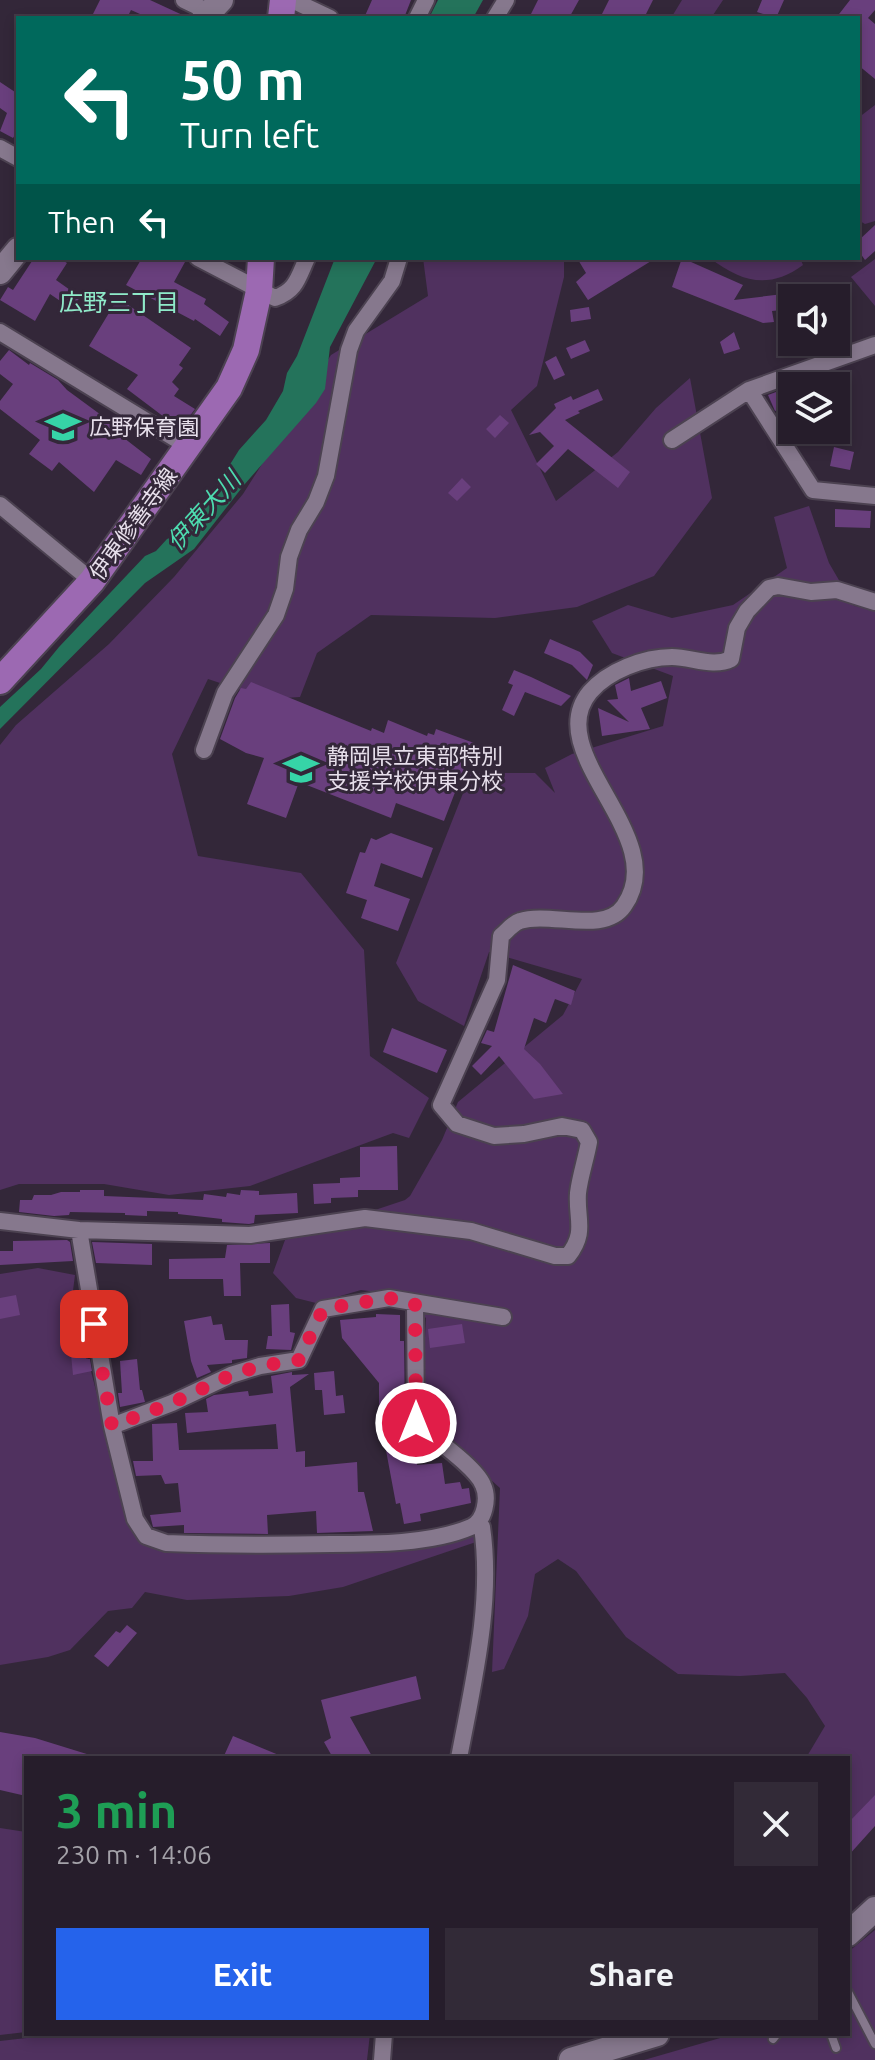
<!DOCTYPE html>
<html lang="en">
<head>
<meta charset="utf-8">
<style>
  body { margin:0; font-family:Ubuntu,"Noto Sans JP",sans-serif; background:#322a37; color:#f1f3f6; height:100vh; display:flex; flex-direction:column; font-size:30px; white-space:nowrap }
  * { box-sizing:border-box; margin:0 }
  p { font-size:26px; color:#a4a2a9 }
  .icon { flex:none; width:44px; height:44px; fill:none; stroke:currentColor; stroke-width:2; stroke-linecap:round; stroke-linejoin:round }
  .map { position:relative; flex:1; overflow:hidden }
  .drawer { position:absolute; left:24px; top:1756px; width:826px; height:280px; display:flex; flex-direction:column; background:#261d2b; border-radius:0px; box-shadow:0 4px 12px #0003,0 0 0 2px #423b47 }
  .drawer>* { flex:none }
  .guide { position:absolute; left:16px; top:16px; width:844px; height:244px; border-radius:0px; box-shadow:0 4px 12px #0003,0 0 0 2px #423b47; background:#00695c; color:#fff; overflow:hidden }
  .fabs { position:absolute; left:778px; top:284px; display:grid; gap:16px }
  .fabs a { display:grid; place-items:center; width:72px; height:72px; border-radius:0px; background:#261d2b; box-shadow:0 4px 12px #0003,0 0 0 2px #423b47; font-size:40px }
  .pin { position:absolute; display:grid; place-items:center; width:68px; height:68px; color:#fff; margin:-34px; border-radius:16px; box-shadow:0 4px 12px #0006 }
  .me { position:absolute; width:88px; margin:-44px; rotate:0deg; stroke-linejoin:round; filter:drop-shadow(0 0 6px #0008) }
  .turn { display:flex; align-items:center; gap:28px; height:168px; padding:0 32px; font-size:36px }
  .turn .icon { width:104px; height:104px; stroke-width:2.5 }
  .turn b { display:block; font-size:56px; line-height:68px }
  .then { display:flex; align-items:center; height:76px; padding:0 32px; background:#0003; gap:16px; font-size:30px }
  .round { display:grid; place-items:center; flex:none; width:84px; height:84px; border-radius:0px; background:#322a37 }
  .overview { display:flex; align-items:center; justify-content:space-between; height:136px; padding:0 32px }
  h1 { font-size:48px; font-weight:700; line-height:60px; color:#1e9e55 }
  .cta { display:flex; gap:16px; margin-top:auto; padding:16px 32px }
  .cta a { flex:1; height:92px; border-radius:0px; background:#2563eb; color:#fff; font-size:32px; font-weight:700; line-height:92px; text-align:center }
  .cta a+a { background:#322a37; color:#f1f3f6 }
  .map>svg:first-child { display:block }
  .green { fill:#50315f }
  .water { fill:#24735b }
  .building { fill:#693f7d }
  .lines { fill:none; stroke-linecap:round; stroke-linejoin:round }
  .lane-casing { stroke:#4c4251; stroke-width:12 }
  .street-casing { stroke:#4c4251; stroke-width:20 }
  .secondary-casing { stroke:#4c4251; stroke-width:28 }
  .primary-casing { stroke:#4c4251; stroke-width:30 }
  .lane { stroke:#86788d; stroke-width:8 }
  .street { stroke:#86788d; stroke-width:16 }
  .secondary { stroke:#86788d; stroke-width:24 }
  .primary { stroke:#9c69b2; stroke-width:26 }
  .route { stroke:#e11d48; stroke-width:14; stroke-dasharray:0 25.2 }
  .labels { text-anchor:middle; stroke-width:6; stroke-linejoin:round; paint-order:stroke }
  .poi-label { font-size:22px; fill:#e7dfeb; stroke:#332739; text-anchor:start }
  .street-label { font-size:22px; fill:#e7dfeb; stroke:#332739 }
  .neighbourhood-label { font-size:24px; fill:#8feac9; stroke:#332739 }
  .water-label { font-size:24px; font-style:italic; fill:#4ddbaf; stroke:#332739 }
</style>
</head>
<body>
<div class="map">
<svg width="875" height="2060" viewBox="0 0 875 2060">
  <rect width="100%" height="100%" fill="#332739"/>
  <!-- green -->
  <path class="green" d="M 682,0 L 723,0 L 711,18 L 671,18 Z
    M 875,105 L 875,221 L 865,224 L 858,220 L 858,118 Z
    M 423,258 L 564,258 L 564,277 L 537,386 L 511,410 L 556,501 L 618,452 L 656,408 L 690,378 L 712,498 L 654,576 L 577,607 L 495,618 L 371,615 L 317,653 L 300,697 L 268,699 L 208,679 L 172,754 L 198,856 L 301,873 L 364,950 L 370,1056 L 429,1098 L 409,1138 L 393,1133 L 250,1186 L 169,1195 L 104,1184 L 19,1184 L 0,1190 L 0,745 L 16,725 L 109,644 L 174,577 L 243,494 L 331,355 L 428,296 Z
    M 710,258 L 800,258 L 803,265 C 769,290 741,282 710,258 Z
    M 875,259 L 875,306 L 851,277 Z
    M 809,506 L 829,563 L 854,606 L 875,608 L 875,1802 L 848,1848 L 848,1758 L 806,1758 L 825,1726 L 807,1698 L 785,1673 L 740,1676 L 678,1674 L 626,1637 L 576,1571 L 558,1559 L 535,1574 L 528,1616 L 504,1669 L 492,1672 L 500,1488 C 481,1470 436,1435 429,1411 C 420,1381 425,1348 426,1318 L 400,1295 L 361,1290 L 316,1303 L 296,1298 L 273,1273 L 285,1240 L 405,1200 L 410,1196 L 442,1140 L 458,1102 L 563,1015 L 582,979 L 489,952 L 464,1026 L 418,1001 L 396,963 L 471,773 L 535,773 L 555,793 L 545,768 L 572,754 L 663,726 L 673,676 L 612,653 L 592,621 L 628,605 L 672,618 L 733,605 L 787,568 L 774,517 Z
    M 38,1268 L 75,1275 L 70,1314 L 86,1352 L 130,1522 L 165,1550 L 474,1532 L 479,1541 L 343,1587 L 289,1596 L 187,1600 L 145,1592 L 132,1608 L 108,1611 L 70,1650 L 48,1657 L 0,1665 L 0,1274 Z
    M 0,1828 L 26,1832 L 26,2032 L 0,2035 Z
    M 875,1930 L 875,2060 L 644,2060 L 734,2034 L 848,2034 L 848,1952 Z
    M 62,2034 L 370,2034 L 367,2060 L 0,2060 L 0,2041 Z"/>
  <!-- water -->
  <path class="water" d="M 438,0 L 483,0 L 473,18 L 429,18 Z
    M 335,258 L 377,258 L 330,347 L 325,389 L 316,403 L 244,485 L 194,549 L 145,583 L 0,729 L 0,707 L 41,669 L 59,647 L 145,556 L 156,551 L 167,539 L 175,536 L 203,508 L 239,450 L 266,420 L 283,391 L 287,373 L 297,356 Z"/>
  <!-- building -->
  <path class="building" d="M 100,0 L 150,0 L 189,18 L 149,18 L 131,10 L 127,18 L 91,18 Z
    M 372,0 L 411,0 L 404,18 L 364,18 Z
    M 538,0 L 579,0 L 569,18 L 529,18 Z
    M 609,0 L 653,0 L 644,18 L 600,18 Z
    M 762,0 L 784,0 L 776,18 L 757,12 Z
    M 850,0 L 875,0 L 875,10 L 868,18 L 875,24 L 875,79 L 858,65 L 858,18 L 836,18 Z
    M 0,82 L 18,94 L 18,130 L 13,138 L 0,131 L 7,113 L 0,108 Z
    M 875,225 L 875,251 L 865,260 L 858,250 L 858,241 Z
    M 34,258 L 59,258 L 67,263 L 56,280 L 80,297 L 72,309 L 50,294 L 35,321 L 0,300 L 8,287 L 13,290 Z
    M 142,258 L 177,258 L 185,262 L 174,282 L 206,299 L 204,304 L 229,322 L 220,336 L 195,319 L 194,321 L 126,285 Z
    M 577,258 L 656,258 L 588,300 L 576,282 L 586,273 Z
    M 682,258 L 743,285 L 734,300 L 792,293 L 792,309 L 772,311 L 774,322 L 763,323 L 672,287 Z
    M 118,298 L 191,348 L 179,365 L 183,368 L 172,382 L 179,389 L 174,396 L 195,409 L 180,429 L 127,389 L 138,375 L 89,346 Z
    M 589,307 L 591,319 L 571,322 L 570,310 Z
    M 734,332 L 740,349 L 724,354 L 720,342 Z
    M 585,340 L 590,351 L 571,359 L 566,348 Z
    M 9,350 L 29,365 L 30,363 L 58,380 L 67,390 L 112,423 L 117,416 L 133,426 L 124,438 L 151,459 L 141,475 L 116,460 L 94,492 L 59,462 L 52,471 L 29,454 L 40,440 L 0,409 L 0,401 L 13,384 L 0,374 L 0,361 Z
    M 556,356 L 565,375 L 554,380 L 545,362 Z
    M 792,386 L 792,405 L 775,411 L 768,395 Z
    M 598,389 L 603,400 L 578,411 L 580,413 L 565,420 L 630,472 L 618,488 L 568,449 L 545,473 L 536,464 L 554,446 L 540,432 L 529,435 L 556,408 L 554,404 L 571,396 L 573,400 Z
    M 500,415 L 509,423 L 495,438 L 486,429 Z
    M 834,447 L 854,452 L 850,470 L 830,466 Z
    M 462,478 L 471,487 L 457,501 L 448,493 Z
    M 835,509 L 871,511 L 870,528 L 835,527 Z
    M 550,639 L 580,652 L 593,665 L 587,680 L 572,665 L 544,653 Z
    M 514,670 L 531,677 L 571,696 L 561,706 L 525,692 L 514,716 L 502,710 L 513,685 L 508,683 Z
    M 629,678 L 631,691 L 661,681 L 667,698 L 641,708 L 650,729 L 602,736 L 598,708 L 629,722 L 607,700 L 618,699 L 615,685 Z
    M 251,682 L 371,731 L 372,728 L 384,733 L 388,720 L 427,736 L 428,733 L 434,735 L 436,729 L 474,743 L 444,821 L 396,803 L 391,818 L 299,782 L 286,818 L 247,804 L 264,758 L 246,753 L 220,739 L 235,698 L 241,688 L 246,689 Z
    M 391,833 L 433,848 L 422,878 L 381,863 L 374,886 L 410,899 L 398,931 L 361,918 L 367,900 L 346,893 L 360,852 L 365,853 L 371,838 L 376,840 Z
    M 513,965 L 575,991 L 571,1005 L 555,999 L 546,1023 L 534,1018 L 524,1049 L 540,1064 L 563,1094 L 534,1099 L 499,1056 L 481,1075 L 472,1066 L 492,1046 L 481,1043 L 487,1030 L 494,1032 Z
    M 392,1028 L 447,1050 L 437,1073 L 383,1052 Z
    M 397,1146 L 398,1190 L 358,1190 L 358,1197 L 331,1198 L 331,1203 L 314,1204 L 313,1184 L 340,1183 L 340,1178 L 360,1177 L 360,1147 Z
    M 80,1190 L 104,1190 L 104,1196 L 203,1200 L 204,1194 L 226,1197 L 227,1193 L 240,1195 L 241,1190 L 259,1191 L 259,1195 L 297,1193 L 298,1213 L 255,1215 L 254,1223 L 249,1224 L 222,1222 L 222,1219 L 178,1214 L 178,1212 L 147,1211 L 147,1216 L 125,1215 L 125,1213 L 70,1212 L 69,1215 L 54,1216 L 19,1212 L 20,1200 L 32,1200 L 34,1195 L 51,1195 L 61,1192 L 80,1192 Z
    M 67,1240 L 70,1242 L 73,1261 L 0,1265 L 0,1251 L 13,1251 L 13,1241 Z
    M 92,1242 L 152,1244 L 152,1265 L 96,1263 Z
    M 270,1243 L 270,1263 L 240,1263 L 241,1296 L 224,1296 L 223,1279 L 169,1279 L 169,1259 L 225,1258 L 227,1245 Z
    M 16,1295 L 20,1315 L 0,1319 L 0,1298 Z
    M 289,1304 L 290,1332 L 295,1333 L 291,1350 L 266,1349 L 268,1336 L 272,1336 L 271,1305 Z
    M 376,1314 L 400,1315 L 400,1341 L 404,1341 L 405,1417 L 379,1417 L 379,1383 L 342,1338 L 340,1320 L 376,1317 Z
    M 211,1316 L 213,1325 L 222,1324 L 225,1340 L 248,1340 L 247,1358 L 232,1360 L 232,1363 L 207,1365 L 211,1372 L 197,1378 L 191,1361 L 184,1321 Z
    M 462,1324 L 465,1343 L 430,1348 L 428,1329 Z
    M 84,1339 L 86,1359 L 90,1359 L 92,1371 L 73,1375 L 71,1354 L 66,1354 L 64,1342 Z
    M 137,1359 L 140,1390 L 142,1390 L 145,1402 L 120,1407 L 118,1393 L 122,1393 L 120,1361 Z
    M 334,1371 L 336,1396 L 343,1395 L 345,1413 L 324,1415 L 322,1390 L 315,1390 L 314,1373 Z
    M 292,1372 L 292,1375 L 309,1374 L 290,1387 L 296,1452 L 305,1451 L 305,1467 L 357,1462 L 358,1492 L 364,1492 L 373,1531 L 317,1533 L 316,1511 L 267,1515 L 268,1534 L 184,1533 L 184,1525 L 153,1527 L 150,1515 L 181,1512 L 178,1483 L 165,1484 L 161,1475 L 136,1476 L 133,1461 L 153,1461 L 152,1424 L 177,1423 L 179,1450 L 278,1449 L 276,1424 L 187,1433 L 185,1413 L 208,1412 L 206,1399 L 214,1395 L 248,1391 L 249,1396 L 273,1393 L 271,1376 Z
    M 401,1436 L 414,1436 L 415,1440 L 420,1440 L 417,1465 L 442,1463 L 445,1484 L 460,1482 L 462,1489 L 469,1488 L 471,1503 L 420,1514 L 421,1521 L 404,1524 L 400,1503 L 396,1504 L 385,1445 L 401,1440 Z
    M 127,1625 L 137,1633 L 108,1667 L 94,1656 L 116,1631 L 120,1633 Z
    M 416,1676 L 421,1699 L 350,1717 L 373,1758 L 333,1758 L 324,1742 L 331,1738 L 321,1700 Z
    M 0,1732 L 35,1738 L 90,1755 L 89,1758 L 26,1758 L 26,1796 L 0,1790 Z
    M 233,1736 L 286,1758 L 223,1758 Z
    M 875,1795 L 875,1826 L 848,1856 L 848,1823 Z"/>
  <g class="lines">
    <!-- lane casing -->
    <g class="lane-casing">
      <path id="lane" d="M 848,1992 L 875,2044
        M 831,2034 L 836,2048
        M 773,2039 L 777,2034"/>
    </g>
    <!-- street casing -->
    <g class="street-casing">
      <path id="street" d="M 184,0 L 209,12
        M 292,0 L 330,18
        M 417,18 L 426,0
        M 495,18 L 506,0
        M 0,148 L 18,158
        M 198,258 L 275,298 C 296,291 298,278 307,258
        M 0,332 L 189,447
        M 749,390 L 813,490 L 875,496
        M 672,440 L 749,390 L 875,345
        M 0,505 L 92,581
        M 204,750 L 225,693 L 276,615 L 285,589 L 289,557 L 299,530 L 316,502 L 326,476 L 349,350 L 356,331 L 392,281 L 399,258
        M 0,1221 L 79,1230 L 250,1235 L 365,1218 L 471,1231 L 555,1256 L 568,1256 C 587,1232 576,1219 578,1193 C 580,1176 586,1159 589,1142 L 582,1130 L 562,1126 L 524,1134 L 494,1136 L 457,1124 L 441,1105 L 497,980 L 501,936 C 507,931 513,923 520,921 C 550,911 604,935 624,906 C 673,837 539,753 590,692 C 608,671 644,657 672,657 C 692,657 713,668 731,659 L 737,628 L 747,611 L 769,588 L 778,586 L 811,592 L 837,590 L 875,602
        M 79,1230 L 112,1426 L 135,1519 L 146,1536 L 166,1543 C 221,1545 276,1545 331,1544 C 373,1544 432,1544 471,1527 C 485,1521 489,1498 483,1485 C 476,1467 432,1437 416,1423 L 415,1304
        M 112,1426 L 172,1403 L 231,1375 L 260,1366 L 299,1360 L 323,1309 L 389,1298 L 503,1317
        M 459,1758 C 473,1683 493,1603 482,1527
        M 382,2060 L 384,2034"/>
    </g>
    <!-- secondary casing -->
    <g class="secondary-casing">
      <path id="secondary" d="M 204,18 L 221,0
        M 0,272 L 18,250
        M 848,1934 L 875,1909
        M 571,2060 L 657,2034"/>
    </g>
    <!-- primary casing -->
    <g class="primary-casing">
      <path id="primary" d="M 281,18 L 283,0
        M 0,681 L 92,581 L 229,388 L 246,350 L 259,291 L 261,258"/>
    </g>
    <!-- lane -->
    <use href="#lane" class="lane"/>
    <!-- street -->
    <use href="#street" class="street"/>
    <!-- secondary -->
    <use href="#secondary" class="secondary"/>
    <!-- primary -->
    <use href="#primary" class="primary"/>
  </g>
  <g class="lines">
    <!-- route -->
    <path class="route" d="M 94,1324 L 112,1426 L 172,1403 L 231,1375 L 260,1366 L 299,1360 L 323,1309 L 389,1298 L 415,1304 L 416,1423"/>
  </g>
  <!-- icons -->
  <defs>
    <g id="school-bare" transform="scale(2.76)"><path d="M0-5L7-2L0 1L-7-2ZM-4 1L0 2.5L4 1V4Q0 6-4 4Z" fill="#36d4a7" stroke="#332739" stroke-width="2.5" paint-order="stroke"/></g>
  </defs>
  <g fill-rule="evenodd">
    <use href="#school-bare" x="63" y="427"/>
    <use href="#school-bare" x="301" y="769"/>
  </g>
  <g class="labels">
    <!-- poi labels -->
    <g class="poi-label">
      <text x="89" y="435">広野保育園</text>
      <text x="327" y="764">静岡県立東部特別<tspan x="327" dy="25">支援学校伊東分校</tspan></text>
    </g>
    <!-- street labels -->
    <g class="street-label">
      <text transform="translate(133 524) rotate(-54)" y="8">伊東修善寺線</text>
    </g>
    <!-- neighbourhood labels -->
    <g class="neighbourhood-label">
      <text x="119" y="311">広野三丁目</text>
    </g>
    <!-- water labels -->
    <g class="water-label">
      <text transform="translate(204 511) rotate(-48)" y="8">伊東大川</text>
    </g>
  </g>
</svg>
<div class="fabs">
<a><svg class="icon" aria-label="sound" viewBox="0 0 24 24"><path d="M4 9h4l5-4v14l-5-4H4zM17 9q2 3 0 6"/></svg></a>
<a><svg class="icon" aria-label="layers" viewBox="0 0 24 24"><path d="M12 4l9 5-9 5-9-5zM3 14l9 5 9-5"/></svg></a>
</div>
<div class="pin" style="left:94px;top:1324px;background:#d93025"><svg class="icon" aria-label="arrive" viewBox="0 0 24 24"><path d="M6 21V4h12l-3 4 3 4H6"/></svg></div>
<svg class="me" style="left:416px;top:1423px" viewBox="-20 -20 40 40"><circle r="17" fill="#e11d48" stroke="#fff" stroke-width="3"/><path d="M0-11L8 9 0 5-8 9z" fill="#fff"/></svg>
<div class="guide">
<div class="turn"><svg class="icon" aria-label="left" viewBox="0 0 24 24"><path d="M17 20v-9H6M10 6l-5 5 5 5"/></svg><div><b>50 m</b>Turn left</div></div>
<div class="then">Then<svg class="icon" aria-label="left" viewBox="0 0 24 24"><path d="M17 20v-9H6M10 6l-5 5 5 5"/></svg></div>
</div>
<section class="drawer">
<div class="overview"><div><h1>3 min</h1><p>230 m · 14:06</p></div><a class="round"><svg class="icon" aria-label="close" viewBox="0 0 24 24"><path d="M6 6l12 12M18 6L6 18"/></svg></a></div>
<div class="cta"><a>Exit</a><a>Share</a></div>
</section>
</div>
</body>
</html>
